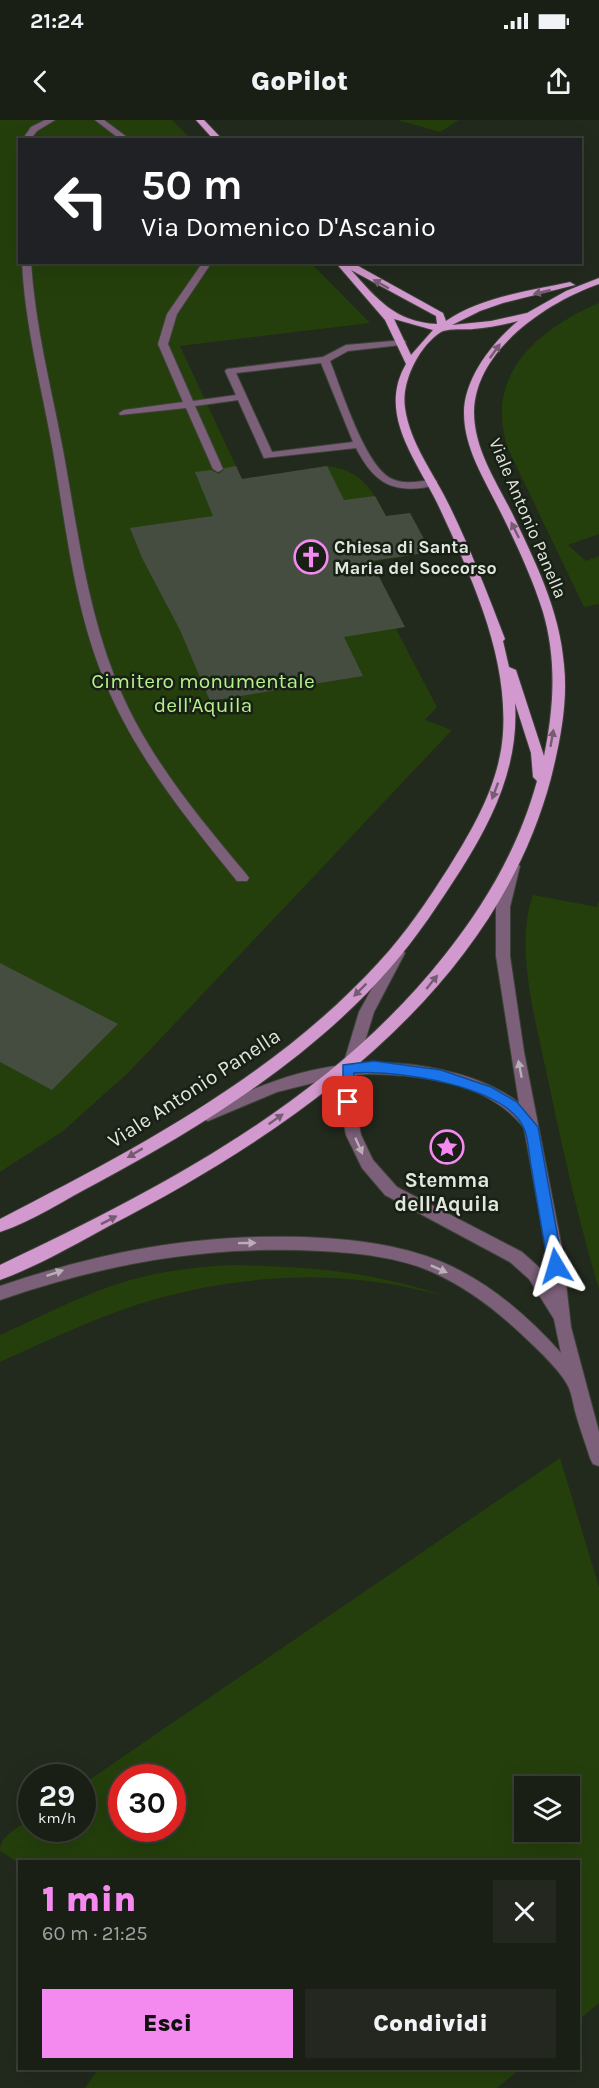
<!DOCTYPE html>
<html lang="it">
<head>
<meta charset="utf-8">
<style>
  body { margin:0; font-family:Karla,sans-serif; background:#23271f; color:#f1f3f6; height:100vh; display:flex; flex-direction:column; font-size:22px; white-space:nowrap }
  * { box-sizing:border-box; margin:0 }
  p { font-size:20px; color:#9fa2a1 }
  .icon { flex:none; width:33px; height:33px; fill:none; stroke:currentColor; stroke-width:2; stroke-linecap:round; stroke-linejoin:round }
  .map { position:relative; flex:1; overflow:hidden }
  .details { position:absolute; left:18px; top:1740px; width:562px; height:210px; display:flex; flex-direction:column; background:#1a1f16; border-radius:0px; box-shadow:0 6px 24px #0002,0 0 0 2px #383d35 }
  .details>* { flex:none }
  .hud { position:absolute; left:18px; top:18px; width:564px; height:126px; border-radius:0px; box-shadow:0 6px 24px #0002,0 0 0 2px #383d35; background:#202124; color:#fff; overflow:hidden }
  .tools { position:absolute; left:514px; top:1656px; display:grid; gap:12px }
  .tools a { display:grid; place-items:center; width:66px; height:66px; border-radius:0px; background:#1a1f16; box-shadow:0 6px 24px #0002,0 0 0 2px #383d35; font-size:30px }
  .speed { position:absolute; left:18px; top:1644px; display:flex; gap:12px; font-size:30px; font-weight:700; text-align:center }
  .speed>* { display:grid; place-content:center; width:78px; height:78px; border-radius:50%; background:#1a1f16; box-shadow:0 6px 24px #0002,0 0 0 2px #383d35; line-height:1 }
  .speed small { font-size:15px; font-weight:400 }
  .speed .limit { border:9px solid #d22; background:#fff; color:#111 }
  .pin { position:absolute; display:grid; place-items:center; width:51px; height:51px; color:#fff; margin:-26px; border-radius:12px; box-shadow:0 3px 9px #0006 }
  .me { position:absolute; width:66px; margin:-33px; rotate:353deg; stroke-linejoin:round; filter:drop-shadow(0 0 4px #0008) }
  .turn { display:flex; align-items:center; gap:21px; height:126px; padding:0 24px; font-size:27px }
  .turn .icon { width:78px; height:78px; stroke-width:2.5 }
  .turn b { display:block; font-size:42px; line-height:51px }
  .round { display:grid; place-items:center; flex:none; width:63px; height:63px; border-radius:0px; background:#23271f }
  .summary { display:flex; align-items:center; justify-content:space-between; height:102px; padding:0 24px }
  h1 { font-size:36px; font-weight:800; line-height:45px; color:#f489f0 }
  .primary-button { display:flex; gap:12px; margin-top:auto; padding:12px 24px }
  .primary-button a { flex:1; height:69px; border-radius:0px; background:#f489f0; color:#111; font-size:24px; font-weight:800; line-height:69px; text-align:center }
  .primary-button a+a { background:#23271f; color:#f1f3f6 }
  .status { display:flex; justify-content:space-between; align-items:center; height:42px; padding:0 30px; background:#1a1f16; direction:ltr }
  .status svg { height:16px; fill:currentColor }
  header { display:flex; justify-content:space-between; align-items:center; height:78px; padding:0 24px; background:#1a1f16; font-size:27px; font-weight:800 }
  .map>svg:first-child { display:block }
  .green { fill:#243f0c; fill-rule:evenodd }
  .building { fill:#454d40 }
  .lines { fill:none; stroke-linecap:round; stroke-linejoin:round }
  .minor-casing { stroke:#3d4338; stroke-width:2 }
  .major-casing { stroke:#3d4338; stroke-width:2 }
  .minor { fill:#7c6079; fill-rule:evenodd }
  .major { fill:#d299ce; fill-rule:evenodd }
  .oneway { fill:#755c71 }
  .oneway2 { fill:#b9b0b6 }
  .route { fill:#1a73e8; stroke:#114b97; stroke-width:1.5 }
  .labels { text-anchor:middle; stroke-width:5; stroke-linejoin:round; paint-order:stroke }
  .far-street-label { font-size:18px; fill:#e1e6de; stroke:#181f14 }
  .far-poi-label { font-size:18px; font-weight:bold; fill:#e1e6de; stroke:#181f14; text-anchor:start }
  .park-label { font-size:21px; fill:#b4f18b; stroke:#181f14 }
  .street-label { font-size:21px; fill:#e1e6de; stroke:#181f14 }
  .poi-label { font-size:21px; font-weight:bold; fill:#e1e6de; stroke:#181f14 }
</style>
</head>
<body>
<div class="status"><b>21:24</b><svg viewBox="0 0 49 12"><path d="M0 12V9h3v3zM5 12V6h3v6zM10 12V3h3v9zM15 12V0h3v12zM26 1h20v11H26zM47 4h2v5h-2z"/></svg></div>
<header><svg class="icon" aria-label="back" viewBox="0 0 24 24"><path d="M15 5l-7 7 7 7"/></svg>GoPilot<svg class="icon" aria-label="share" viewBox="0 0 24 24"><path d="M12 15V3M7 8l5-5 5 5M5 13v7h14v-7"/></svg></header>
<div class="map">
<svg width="599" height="1968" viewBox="0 0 599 1968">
  <rect width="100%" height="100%" fill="#22291d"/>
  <!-- green -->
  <path class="green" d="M 0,0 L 172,0 L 191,19 L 20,20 L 20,142 L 311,143 L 370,203 L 180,226 L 242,359 L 327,346 C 361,350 371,368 386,396 L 410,393 L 431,432 L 371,442 L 405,507 L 396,509 L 437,587 L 425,600 L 452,610 L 129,952 L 63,1011 L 0,1052 Z
    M 398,0 L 459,0 L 440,12 Z
    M 599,183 L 599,414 L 568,425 L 586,441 L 599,436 L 599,484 L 584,487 L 509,331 C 482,257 536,210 599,183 Z
    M 533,775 L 597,787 L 599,781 L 599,1169 C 578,1099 562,1027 547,955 C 536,902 514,827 533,775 Z
    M 232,1145 C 313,1147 375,1151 453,1179 C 357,1149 252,1152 156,1179 C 103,1194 51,1219 0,1242 L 0,1215 C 42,1196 83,1174 127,1161 C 161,1151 196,1147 232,1145 Z
    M 560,1338 L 599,1467 L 599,1883 L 579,1900 L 579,1742 L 19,1743 L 0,1731 C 0,1715 19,1707 31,1699 L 32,1708 L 82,1708 L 83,1664 ZM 122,1658 L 172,1658 L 172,1708 L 122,1708 ZM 525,1666 L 570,1666 L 570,1712 L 525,1712 Z
    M 98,1949 L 98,1948 L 520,1949 L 497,1968 L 85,1968 Z"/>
  <!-- building -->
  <path class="building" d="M 236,346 L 242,359 L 327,346 L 344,380 L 375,376 L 386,396 L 410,393 L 431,432 L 371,441 L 405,507 L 344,517 L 363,556 L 210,581 L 180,510 L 142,438 L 130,408 L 213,396 L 195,352 L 211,350 L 219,354 L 225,348 Z
    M 0,843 L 118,904 L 52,970 L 0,942 Z"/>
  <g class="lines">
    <!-- minor casing -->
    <g class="minor-casing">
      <path id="minor" d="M 45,0 L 55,0 L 37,11 L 30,20 L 22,20 L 31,7 Z
        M 95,0 L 104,0 L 131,20 L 121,20 Z
        M 22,142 L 31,142 C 35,206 51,267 63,330 C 77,406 86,483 114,555 C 143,631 196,694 247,755 L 249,758 L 247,761 L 237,761 C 186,698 133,633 103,557 C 74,485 66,407 53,331 C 42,268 25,207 22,142 Z
        M 203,142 L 212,142 L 177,194 L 168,224 L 193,281 L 236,275 L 225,251 L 227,249 L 323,237 L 346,225 L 404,220 L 406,222 L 401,225 L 348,231 L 330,241 C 341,268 365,347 392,359 C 404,365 420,361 433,360 L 437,361 L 437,365 C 395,375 375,365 356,328 L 264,338 L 238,280 L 195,286 L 223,349 L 218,352 L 213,349 L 186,288 L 120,295 L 119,293 L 124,290 L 183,282 L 158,224 L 167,194 ZM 321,243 L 353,322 L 272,332 L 236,253 Z
        M 513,741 L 520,746 L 510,787 L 510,836 L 524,932 L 562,1128 L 571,1207 L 599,1312 L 599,1346 L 593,1344 L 590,1338 C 585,1322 579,1306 575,1291 C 573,1283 572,1275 569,1268 C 562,1251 532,1224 518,1211 C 492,1187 464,1166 432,1152 C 398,1137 358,1133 321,1131 C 207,1125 107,1143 0,1180 L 0,1166 C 104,1131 194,1114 304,1117 C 351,1119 399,1124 442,1142 C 489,1162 528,1196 561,1233 L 554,1199 L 529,1159 L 510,1142 L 385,1075 L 362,1048 L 346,1015 L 340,985 L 341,956 L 277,972 L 208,1001 L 203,999 L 200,995 L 203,991 C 247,971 294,950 343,945 L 359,892 L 393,830 L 398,828 L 405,833 L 374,892 L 358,944 C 407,939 480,952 519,983 L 496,836 L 496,787 L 506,746 ZM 369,954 C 423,955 488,962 524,1008 L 546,1128 L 550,1166 L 541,1149 L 522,1132 L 397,1067 L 373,1040 L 361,1015 L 355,985 L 356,955 Z"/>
    </g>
    <!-- major casing -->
    <g class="major-casing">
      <path id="major" d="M 196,0 L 204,0 L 223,20 L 214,20 Z
        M 335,142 L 351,142 L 443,193 L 446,201 C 481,177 529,171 570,162 L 575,165 L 503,183 L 480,191 L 452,205 L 491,201 L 527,193 L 566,171 L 599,158 L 599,164 C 547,182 475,230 474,292 C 474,329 496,361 512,393 C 535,441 560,491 564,545 C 568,582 560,622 551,658 C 495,871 294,1011 109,1106 C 74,1125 38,1146 0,1160 L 0,1145 C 164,1067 329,981 444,836 C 486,783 519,727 537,661 L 533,657 L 531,633 L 515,583 C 519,644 494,697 462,748 C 440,782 418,816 391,847 C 311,939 203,1006 97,1063 C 66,1079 33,1101 0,1112 L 0,1099 C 136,1029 275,956 379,842 C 406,813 428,780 449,747 C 474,707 500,662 503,613 C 508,536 472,458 440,389 C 419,343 376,295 406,244 L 385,200 ZM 351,150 L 436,196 L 437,204 C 395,202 377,179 351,150 ZM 394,199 L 433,210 L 411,235 ZM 518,201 C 493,222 464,258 464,293 C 464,329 485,360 500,391 C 516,423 532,457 543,492 C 557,540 554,588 544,636 L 516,550 L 509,547 L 503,521 L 505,519 C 488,475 471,430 450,387 C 435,355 410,324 405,288 C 401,262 419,226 441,212 C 449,208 464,210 473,209 C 488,208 503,205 518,201 Z"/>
    </g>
    <!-- minor -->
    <use href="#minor" class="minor"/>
    <!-- major -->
    <use href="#major" class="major"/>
  </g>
  <!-- one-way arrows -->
  <defs><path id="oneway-solid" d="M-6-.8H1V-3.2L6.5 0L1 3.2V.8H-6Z" transform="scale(1.5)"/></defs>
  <g class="oneway">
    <use href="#oneway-solid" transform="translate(381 164) rotate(-151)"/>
    <use href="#oneway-solid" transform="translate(542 172) rotate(167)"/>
    <use href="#oneway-solid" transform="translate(495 231) rotate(-54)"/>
    <use href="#oneway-solid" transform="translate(515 410) rotate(-116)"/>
    <use href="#oneway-solid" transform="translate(552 618) rotate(-80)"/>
    <use href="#oneway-solid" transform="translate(495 671) rotate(110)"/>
    <use href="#oneway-solid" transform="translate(432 862) rotate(-51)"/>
    <use href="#oneway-solid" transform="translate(360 870) rotate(135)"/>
    <use href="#oneway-solid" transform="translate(276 999) rotate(-35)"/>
    <use href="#oneway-solid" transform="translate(135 1033) rotate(149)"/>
    <use href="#oneway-solid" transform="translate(109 1100) rotate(-27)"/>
  </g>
  <g class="oneway2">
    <use href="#oneway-solid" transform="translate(520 949) rotate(-101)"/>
    <use href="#oneway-solid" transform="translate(359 1026) rotate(66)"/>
    <use href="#oneway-solid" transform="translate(247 1123) rotate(-1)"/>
    <use href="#oneway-solid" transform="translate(439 1149) rotate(24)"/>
    <use href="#oneway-solid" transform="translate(55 1153) rotate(-19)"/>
  </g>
  <!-- route -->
  <path class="route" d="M 374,941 L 441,950 L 491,967 L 517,982 L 538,1007 L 563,1146 L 561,1150 L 550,1150 L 548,1146 C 543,1114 537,1083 532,1051 C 529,1038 529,1023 525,1011 C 509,965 395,950 354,953 L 355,982 L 353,986 L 343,986 L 343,945 Z"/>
  <!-- icons -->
  <defs>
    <g id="church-ring" transform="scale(1.725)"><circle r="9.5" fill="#181f14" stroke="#f489f0" stroke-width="1.5"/><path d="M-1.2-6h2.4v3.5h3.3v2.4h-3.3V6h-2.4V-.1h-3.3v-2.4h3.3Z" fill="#f489f0"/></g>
    <g id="sight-ring" transform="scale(1.725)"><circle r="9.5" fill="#181f14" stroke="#f489f0" stroke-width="1.5"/><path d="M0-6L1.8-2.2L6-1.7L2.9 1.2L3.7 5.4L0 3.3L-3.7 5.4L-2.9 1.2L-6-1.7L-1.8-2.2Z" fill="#f489f0"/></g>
  </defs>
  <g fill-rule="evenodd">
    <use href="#church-ring" x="311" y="437"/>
    <use href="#sight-ring" x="447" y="1027"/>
  </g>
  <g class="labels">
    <!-- far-street labels -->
    <g class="far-street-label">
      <text transform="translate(528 398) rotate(67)" y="6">Viale Antonio Panella</text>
    </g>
    <!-- far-poi labels -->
    <g class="far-poi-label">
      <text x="334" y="433">Chiesa di Santa<tspan x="334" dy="21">Maria del Soccorso</tspan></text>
    </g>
    <!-- park labels -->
    <g class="park-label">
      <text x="203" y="568">Cimitero monumentale<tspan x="203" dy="24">dell'Aquila</tspan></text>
    </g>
    <!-- street labels -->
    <g class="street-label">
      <text transform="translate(194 968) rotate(-33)" y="7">Viale Antonio Panella</text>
    </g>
    <!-- poi labels -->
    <g class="poi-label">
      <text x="447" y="1067">Stemma<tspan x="447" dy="24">dell'Aquila</tspan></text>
    </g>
  </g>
</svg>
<div class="tools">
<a><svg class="icon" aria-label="layers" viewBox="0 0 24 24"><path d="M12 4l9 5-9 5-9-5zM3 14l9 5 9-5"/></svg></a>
</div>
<div class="speed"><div>29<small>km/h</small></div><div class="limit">30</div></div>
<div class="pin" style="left:348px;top:982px;background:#d93025"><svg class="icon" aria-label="arrive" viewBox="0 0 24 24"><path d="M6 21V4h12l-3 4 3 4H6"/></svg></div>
<svg class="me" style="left:556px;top:1146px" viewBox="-20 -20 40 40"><path d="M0-17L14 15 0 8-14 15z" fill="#1a73e8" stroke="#fff" stroke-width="4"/></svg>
<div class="hud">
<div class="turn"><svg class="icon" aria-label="left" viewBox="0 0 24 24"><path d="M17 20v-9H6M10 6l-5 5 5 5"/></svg><div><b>50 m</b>Via Domenico D'Ascanio</div></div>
</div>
<section class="details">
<div class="summary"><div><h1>1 min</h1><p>60 m · 21:25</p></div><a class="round"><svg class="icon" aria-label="close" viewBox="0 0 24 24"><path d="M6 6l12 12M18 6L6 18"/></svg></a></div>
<div class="primary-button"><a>Esci</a><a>Condividi</a></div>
</section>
</div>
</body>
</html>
